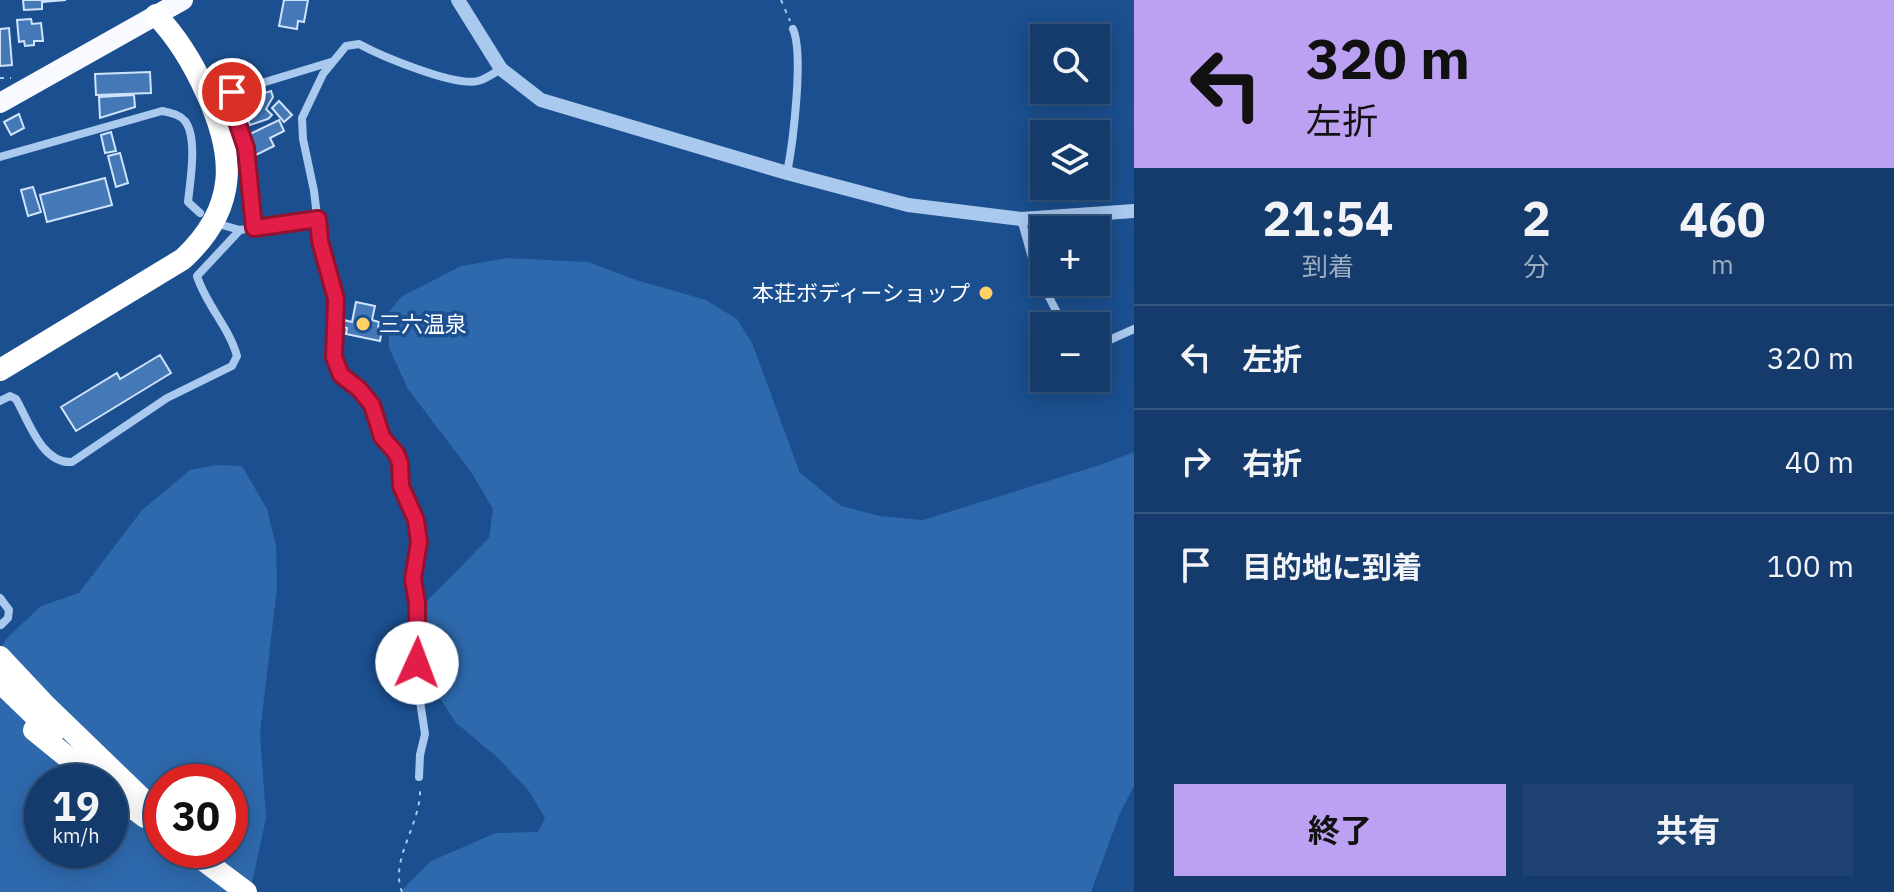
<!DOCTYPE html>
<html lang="ja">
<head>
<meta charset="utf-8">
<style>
  body { margin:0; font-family:"IBM Plex Sans","Noto Sans JP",sans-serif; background:#1d4271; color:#f1f3f6; height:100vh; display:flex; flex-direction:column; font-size:30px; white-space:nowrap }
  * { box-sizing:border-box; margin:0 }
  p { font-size:26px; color:#9dadc1 }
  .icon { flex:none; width:44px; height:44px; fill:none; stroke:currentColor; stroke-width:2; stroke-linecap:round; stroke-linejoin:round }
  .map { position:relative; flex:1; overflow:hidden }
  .panel { display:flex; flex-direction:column; background:#143b6b; width:760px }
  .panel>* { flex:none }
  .banner { background:#bca0f2; color:#111; overflow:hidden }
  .tools { position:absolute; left:1030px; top:24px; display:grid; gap:16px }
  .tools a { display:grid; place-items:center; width:80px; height:80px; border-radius:0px; background:#143b6b; box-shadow:0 4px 20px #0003,0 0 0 2px #33557e; font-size:40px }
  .speed { position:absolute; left:24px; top:764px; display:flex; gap:16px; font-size:40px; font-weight:700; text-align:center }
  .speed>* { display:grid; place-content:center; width:104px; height:104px; border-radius:50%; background:#143b6b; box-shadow:0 4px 20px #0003,0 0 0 2px #33557e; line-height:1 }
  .speed small { font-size:20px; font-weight:400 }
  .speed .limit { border:12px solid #d22; background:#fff; color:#111 }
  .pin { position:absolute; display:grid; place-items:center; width:68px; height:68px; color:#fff; margin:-34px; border:4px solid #fff; border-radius:50%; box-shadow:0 2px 8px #0007 }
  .me { position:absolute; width:88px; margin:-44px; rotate:2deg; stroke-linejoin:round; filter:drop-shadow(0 0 6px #0008) }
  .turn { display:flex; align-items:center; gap:28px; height:168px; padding:0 40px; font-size:36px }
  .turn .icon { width:104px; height:104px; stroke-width:2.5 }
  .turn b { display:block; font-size:56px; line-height:68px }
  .eta { display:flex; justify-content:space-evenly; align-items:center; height:136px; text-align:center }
  .eta b { font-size:48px; font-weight:700; line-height:56px }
  .action { display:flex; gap:16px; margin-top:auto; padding:16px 40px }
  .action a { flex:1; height:92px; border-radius:0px; background:#bca0f2; color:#111; font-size:32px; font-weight:700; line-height:92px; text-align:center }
  .action a+a { background:#1d4271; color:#f1f3f6 }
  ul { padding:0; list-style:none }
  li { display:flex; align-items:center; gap:24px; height:104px; padding:0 40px; border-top:2px solid #33557e }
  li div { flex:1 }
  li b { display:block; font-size:30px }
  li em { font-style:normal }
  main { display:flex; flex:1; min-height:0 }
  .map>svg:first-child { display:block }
  .green { fill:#2e69ad; fill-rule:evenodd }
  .building { fill:#4478b7; stroke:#cfe3fa; stroke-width:2 }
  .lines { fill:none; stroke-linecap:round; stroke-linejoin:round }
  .path { stroke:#a9c9ee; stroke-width:2; stroke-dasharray:4 6; stroke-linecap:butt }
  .minor { stroke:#a9c9ee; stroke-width:8 }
  .tertiary { stroke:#a9c9ee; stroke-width:14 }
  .trunk { stroke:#f8faff; stroke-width:20 }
  .motorway { stroke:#fff; stroke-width:22 }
  .route-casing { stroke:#92132f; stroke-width:20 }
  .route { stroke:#e11d48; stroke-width:14 }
  .poi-dot { fill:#ffd166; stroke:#1b4f8f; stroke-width:3 }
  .labels { text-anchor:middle; stroke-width:7; stroke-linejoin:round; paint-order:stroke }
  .poi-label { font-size:22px; fill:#fff; stroke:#1b4f8f; text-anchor:end }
</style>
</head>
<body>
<main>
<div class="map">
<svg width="1134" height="892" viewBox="0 0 1134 892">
  <rect width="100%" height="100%" fill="#1b4f8f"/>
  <!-- green -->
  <path class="green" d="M 507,258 L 588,262 L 636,280 L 706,300 L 737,319 L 752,343 L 800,473 L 841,506 L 880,516 L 923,520 L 1100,465 L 1134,452 L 1134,786 L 1120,813 L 1091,892 L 400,892 L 431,861 L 496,833 L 538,832 L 545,818 L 528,790 L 497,757 L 456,723 L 439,697 L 403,625 L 489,538 L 493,509 L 471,472 L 408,389 L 389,348 L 389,312 L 401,297 L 461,266 Z
    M 216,465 L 242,466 L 267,509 L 276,546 L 277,588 L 260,733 L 266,818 L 250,892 L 0,892 L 0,650 L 6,639 L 41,606 L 79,593 L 142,510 L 190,470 ZM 42,782 L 110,782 L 110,850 L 42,850 ZM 162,782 L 230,782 L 230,850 L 162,850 Z"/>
  <!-- building -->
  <path class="building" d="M 23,0 L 66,0 L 42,2 L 42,9 L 24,10 Z
    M 284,0 L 308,0 L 304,22 L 298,21 L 297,29 L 279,26 Z
    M 31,19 L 32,24 L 41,23 L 43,41 L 34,41 L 34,45 L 25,46 L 24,41 L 19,42 L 17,20 Z
    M 9,28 L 12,65 L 0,66 L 0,29 Z
    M 150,72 L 151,93 L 96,95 L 95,74 Z
    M 271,91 L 273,97 L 266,109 L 272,115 L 268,119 L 250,125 L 247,117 L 252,116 L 248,102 L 256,100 L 255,96 Z
    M 134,95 L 135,107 L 100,118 L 99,97 Z
    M 279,101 L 292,115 L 284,122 L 272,108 Z
    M 19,114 L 24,128 L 11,135 L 4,122 Z
    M 279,120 L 284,131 L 270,138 L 274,146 L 256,155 L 246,136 Z
    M 111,132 L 116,151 L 105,153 L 101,135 Z
    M 120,153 L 128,183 L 116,187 L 108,156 Z
    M 105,178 L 112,205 L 47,222 L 40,195 Z
    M 33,187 L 41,212 L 28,216 L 21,190 Z
    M 356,302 L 375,306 L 372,320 L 379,322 L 378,329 L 382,330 L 380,341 L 346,334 L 347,328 L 343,327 L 344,320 L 352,322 Z
    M 160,355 L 171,373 L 76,431 L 61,407 L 117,373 L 120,379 Z"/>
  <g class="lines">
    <!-- path -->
    <path class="path" d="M 781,0 L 790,21
      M 0,78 L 11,78
      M 402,892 C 389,859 422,824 420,787"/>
    <!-- minor -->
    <path class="minor" d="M 0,157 L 162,111 C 171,113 179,114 185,121 C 198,138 190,182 188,202 L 200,213
      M 787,173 C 793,143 804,54 793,29
      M 1021,219 L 1036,272 L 1064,326
      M 222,225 L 240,230 L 318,219
      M 254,228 L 246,148 L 229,98 L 232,92 L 331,62
      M 1096,346 L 1134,329
      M 0,401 L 10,396 L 16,399 C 29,422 42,464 72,462 L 167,398 L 232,366 L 237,356 C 229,327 206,305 197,276 L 240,230
      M 0,598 L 9,610 L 8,618 L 1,625
      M 419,777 L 420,755 L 425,734 L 418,688 L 419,631 L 413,579 L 419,542 L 416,520 L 401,486 L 400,463 L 382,437 L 372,405 L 359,389 L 341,375 L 334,357 L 336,299 L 320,241 L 314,191 L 303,139 L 302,118 L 323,74 L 346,46 L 359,44 C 381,56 455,87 478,81 C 486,79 494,73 501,69"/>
    <!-- tertiary -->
    <path class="tertiary" d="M 458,0 L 501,69 L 541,100 L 787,173 L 908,205 L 1021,219 L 1134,211"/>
    <!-- trunk -->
    <path class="trunk" d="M 0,103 L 183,0"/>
    <!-- motorway -->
    <path class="motorway" d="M 0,370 L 183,259 C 238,208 236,156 206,92 C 193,63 178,38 156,15
      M 0,657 L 46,706 L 162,818
      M 0,682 L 53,733
      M 34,730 L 98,782
      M 110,791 L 145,817
      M 190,850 L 246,892"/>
  </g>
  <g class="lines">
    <!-- route casing -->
    <g class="route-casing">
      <path id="route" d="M 232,92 L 229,98 L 246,148 L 254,228 L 318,219 L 320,241 L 336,299 L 334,357 L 341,375 L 359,389 L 372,405 L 382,437 L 396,453 L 400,463 L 401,486 L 416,520 L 419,542 L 413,579 L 417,603 L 417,663"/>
    </g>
    <!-- route -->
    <use href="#route" class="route"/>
  </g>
  <!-- markers -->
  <g class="poi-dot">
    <circle cx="986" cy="293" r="8"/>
    <circle cx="363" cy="324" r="8"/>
  </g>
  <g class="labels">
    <!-- poi labels -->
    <g class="poi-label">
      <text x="970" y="301">本荘ボディーショップ</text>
      <text x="379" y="332" text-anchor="start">三六温泉</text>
    </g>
  </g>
</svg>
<div class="tools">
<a><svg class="icon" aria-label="search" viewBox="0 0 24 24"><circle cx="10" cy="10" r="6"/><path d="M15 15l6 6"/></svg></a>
<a><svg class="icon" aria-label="layers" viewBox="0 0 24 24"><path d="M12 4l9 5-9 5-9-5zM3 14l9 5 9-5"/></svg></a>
<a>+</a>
<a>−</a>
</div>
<div class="speed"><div>19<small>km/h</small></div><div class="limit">30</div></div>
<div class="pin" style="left:232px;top:92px;background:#d93025"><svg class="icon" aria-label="arrive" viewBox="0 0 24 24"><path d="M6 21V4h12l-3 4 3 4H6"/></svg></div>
<svg class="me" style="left:417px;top:663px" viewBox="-20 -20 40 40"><circle r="19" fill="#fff"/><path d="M0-13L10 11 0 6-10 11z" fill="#e11d48"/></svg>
</div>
<section class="panel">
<div class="banner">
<div class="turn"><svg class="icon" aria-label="left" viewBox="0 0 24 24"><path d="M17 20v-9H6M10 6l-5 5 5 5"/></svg><div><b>320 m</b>左折</div></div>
</div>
<div class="eta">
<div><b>21:54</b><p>到着</p></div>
<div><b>2</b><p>分</p></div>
<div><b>460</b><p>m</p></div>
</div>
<ul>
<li><svg class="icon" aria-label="left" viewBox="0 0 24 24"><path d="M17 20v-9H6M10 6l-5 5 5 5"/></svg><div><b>左折</b></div><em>320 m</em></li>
<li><svg class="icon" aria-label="right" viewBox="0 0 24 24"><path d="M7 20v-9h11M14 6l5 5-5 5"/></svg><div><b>右折</b></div><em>40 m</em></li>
<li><svg class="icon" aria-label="arrive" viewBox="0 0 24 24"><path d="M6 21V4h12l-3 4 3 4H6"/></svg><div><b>目的地に到着</b></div><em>100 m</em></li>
</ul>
<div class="action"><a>終了</a><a>共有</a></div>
</section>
</main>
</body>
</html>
